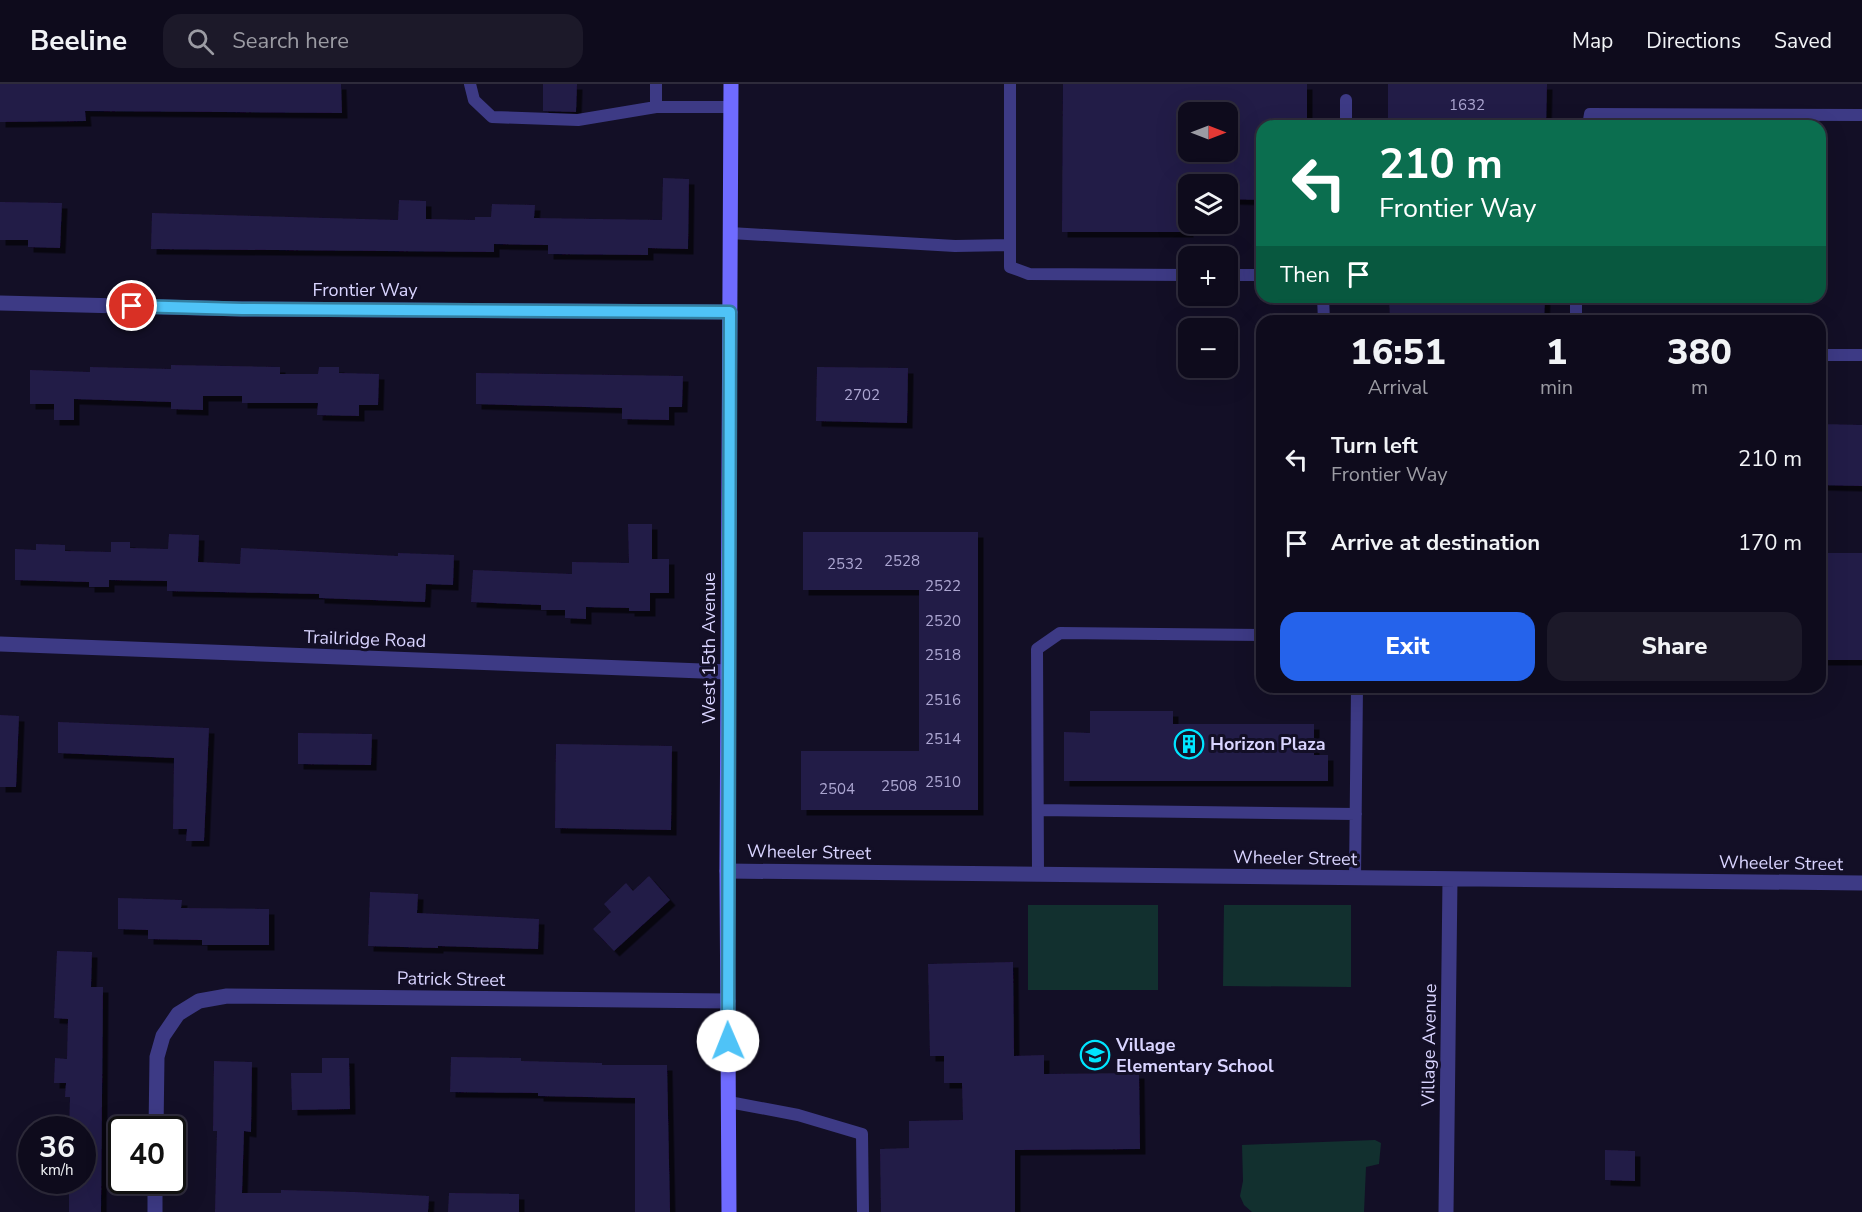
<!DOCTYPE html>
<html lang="en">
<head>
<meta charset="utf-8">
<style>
  body { margin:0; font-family:"Nunito Sans",sans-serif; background:#1c1929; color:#f1f3f6; height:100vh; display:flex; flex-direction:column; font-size:22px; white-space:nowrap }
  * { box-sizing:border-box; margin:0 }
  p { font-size:20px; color:#9b9ba3 }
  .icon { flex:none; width:33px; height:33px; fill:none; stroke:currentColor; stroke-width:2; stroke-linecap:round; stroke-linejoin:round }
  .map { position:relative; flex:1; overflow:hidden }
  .side { position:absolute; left:1256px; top:231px; width:570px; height:378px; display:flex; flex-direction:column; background:#0e0b1c; border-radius:18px; box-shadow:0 6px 24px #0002,0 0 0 2px #2e2b3b }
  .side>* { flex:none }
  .hud { position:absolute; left:1256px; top:36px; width:570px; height:183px; border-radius:18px; box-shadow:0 6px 24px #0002,0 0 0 2px #2e2b3b; background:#0b6e4f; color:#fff; overflow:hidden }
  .needle { width:39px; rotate:90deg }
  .tools { position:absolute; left:1178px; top:18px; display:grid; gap:12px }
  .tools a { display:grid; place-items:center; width:60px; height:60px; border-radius:12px; background:#0e0b1c; box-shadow:0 6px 24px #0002,0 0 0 2px #2e2b3b; font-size:30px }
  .speed { position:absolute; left:18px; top:1032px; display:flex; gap:12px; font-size:30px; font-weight:700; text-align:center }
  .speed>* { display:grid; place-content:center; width:78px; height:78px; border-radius:50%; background:#0e0b1c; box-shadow:0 6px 24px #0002,0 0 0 2px #2e2b3b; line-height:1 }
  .speed small { font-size:15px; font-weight:400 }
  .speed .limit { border:3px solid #111; border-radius:9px; background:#fff; color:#111 }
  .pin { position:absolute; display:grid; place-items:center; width:51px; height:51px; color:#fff; margin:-26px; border:3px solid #fff; border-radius:50%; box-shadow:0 2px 6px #0007 }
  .me { position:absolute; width:66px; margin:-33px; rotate:359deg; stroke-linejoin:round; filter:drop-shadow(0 0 4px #0008) }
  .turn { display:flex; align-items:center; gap:21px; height:126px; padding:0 24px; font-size:27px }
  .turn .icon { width:78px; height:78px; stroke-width:2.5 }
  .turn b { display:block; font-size:42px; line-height:51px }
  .then { display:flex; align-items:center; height:57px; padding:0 24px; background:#0003; gap:12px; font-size:22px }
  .eta { display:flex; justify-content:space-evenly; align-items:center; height:102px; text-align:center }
  .eta b { font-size:36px; font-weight:800; line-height:42px }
  .action { display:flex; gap:12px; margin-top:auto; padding:12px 24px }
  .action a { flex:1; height:69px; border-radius:18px; background:#2563eb; color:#fff; font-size:24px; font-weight:800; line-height:69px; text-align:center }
  .action a+a { background:#1c1929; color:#f1f3f6 }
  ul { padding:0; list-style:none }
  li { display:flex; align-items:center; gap:18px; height:84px; padding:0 24px }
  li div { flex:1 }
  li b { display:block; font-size:22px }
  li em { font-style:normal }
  header { display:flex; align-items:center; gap:36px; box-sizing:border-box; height:84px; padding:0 30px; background:#0e0b1c; border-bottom:2px solid #2e2b3b }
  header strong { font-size:28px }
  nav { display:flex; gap:33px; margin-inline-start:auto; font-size:21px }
  .search { width:420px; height:54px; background:#1c1929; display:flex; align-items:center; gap:15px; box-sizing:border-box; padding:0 21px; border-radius:18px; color:#9b9ba3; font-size:22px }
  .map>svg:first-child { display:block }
  .green { fill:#12302f }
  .building { fill:#241b47; fill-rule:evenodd; filter:url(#shadow) }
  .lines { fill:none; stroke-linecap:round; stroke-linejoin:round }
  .lane { stroke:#3d3a85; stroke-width:12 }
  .street { stroke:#3d3a85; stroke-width:15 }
  .secondary { stroke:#6f6bff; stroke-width:15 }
  .route-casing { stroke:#337fa1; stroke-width:15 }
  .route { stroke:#4fc3f7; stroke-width:10 }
  .labels { text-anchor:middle; stroke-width:6; stroke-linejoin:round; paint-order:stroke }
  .number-label { font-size:15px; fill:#aca6d1 }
  .street-label { font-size:18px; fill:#d9d4ff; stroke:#130f26 }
  .poi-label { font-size:18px; font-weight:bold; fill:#d9d4ff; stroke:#130f26; text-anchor:start }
</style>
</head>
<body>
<header>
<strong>Beeline</strong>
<div class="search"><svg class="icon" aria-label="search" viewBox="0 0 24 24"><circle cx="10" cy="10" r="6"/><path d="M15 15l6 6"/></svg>Search here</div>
<nav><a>Map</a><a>Directions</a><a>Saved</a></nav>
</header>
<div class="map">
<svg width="1862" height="1128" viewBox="0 0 1862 1128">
  <defs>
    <filter id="shadow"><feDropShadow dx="5.5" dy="5.5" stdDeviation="0" flood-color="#0009"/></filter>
  </defs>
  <rect width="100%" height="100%" fill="#130f26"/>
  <!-- green -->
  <path class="green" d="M 1028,821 L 1158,821 L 1158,906 L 1028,906 Z
    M 1224,821 L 1351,821 L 1351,903 L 1223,902 Z
    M 1375,1056 L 1381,1059 L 1379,1080 L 1366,1083 L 1364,1128 L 1252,1128 L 1244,1121 L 1240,1112 L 1243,1097 L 1242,1061 Z"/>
  <!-- building -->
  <path class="building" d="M 0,0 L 341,0 L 342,29 L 85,27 L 86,37 L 0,38 Z
    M 543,0 L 577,0 L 576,28 L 543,27 Z
    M 1063,0 L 1307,0 L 1307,42 L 1262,42 L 1262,116 L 1227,115 L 1227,100 L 1188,100 L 1188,148 L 1062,148 ZM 1188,28 L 1227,28 L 1227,68 L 1188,68 Z
    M 1388,0 L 1547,0 L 1546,42 L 1388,42 Z
    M 663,94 L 689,95 L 688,165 L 648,164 L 648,171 L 548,170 L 548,161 L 494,160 L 494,168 L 151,165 L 152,129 L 398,136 L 399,116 L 426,117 L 426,135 L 475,136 L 475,133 L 491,133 L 492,120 L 535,121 L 534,134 L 662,136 Z
    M 0,118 L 62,119 L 60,164 L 28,163 L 28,156 L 0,156 Z
    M 1389,213 L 1545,213 L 1544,237 L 1390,237 Z
    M 171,281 L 280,283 L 280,290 L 318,290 L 319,283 L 339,283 L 339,289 L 379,290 L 378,321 L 359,321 L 359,332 L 317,331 L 318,319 L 242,319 L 242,312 L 203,312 L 203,326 L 171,325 L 171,318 L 74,315 L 74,336 L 54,336 L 54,320 L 30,320 L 30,286 L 90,288 L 90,283 L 171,285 Z
    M 817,283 L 908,284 L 907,339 L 816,337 Z
    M 476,289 L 683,292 L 682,323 L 669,323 L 669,336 L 622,335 L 622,324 L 476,320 Z
    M 1820,340 L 1862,341 L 1862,402 L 1820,401 Z
    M 628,440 L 652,440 L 652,475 L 669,475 L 669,509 L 650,509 L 650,527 L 629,527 L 629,524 L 586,523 L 586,535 L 565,534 L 565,526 L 541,526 L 541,521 L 471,518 L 473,486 L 572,490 L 572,478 L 629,479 Z
    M 803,448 L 978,448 L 978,726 L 801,726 L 801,667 L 919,667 L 919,506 L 803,506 Z
    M 169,450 L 199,451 L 198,478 L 240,480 L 241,464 L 398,472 L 398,469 L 454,471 L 453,501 L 426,500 L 425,518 L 319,514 L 319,510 L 167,507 L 167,497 L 109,496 L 109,503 L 89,503 L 89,498 L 15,496 L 15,465 L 36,466 L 36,460 L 65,461 L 65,467 L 111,468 L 111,458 L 130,458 L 130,464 L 168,465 Z
    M 1820,469 L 1862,469 L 1862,576 L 1820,576 Z
    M 1090,627 L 1173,627 L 1173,640 L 1314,640 L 1314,671 L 1328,671 L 1328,697 L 1064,697 L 1064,648 L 1090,649 Z
    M 0,631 L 19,632 L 16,703 L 0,703 Z
    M 58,638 L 209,644 L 204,757 L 186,757 L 187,745 L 173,745 L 174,674 L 58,669 Z
    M 298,649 L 372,650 L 371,681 L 298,680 Z
    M 556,660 L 672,662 L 671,746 L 555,744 Z
    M 649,792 L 670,816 L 614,867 L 593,845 L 611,828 L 604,820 L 626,799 L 633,807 Z
    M 370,808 L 418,810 L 417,829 L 539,835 L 538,865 L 438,862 L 438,864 L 368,862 Z
    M 118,814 L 182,816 L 181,824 L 269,825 L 269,861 L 202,861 L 202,856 L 148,855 L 148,846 L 118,845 Z
    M 57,867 L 92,868 L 91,903 L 103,903 L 101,1128 L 69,1128 L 69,1096 L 82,1096 L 82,1046 L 69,1046 L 70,1013 L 65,1013 L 66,999 L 54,999 L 55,974 L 67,975 L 68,935 L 54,934 Z
    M 1013,878 L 1014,972 L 1044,971 L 1044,990 L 1139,989 L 1140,1065 L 1015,1066 L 1015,1128 L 881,1128 L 880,1065 L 909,1064 L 909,1037 L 963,1036 L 962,999 L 944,999 L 944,972 L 930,972 L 928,880 Z
    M 451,973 L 521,974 L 521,977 L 602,979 L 602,981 L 667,981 L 670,1128 L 635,1128 L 635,1014 L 538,1012 L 538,1009 L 450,1008 Z
    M 322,974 L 349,974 L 350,1025 L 292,1026 L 291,989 L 322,989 Z
    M 214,977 L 252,978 L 251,1048 L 244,1047 L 242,1109 L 281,1109 L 281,1106 L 354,1108 L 429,1112 L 428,1128 L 215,1128 L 217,1047 L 213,1047 Z
    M 1605,1066 L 1635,1067 L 1635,1097 L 1605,1096 Z
    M 449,1109 L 519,1110 L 519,1128 L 448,1128 Z"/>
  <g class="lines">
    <!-- lane -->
    <path class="lane" d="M 470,0 L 474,16 L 492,33 L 578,36 L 656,23
      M 656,0 L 656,23 L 731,23
      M 1010,0 L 1010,183 L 1029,190 L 1188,191
      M 1346,16 L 1346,42
      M 1588,42 L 1590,30 L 1862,31
      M 730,149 L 955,162 L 1010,161
      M 1227,191 L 1262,191
      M 1323,213 L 1324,237
      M 1576,237 L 1576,213
      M 1820,271 L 1862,271
      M 1038,726 L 1356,730
      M 1038,790 L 1037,565 L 1060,549 L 1262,551
      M 1355,794 L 1357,603
      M 729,1018 L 798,1031 L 862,1050 L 863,1128"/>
    <!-- street -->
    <path class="street" d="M 0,219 L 242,225 L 730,228
      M 0,560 L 728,588
      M 727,787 L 1862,799
      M 156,1046 L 157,973 L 163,952 L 178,930 L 199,917 L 227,912 L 728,917
      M 155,1128 L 155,1096
      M 1446,1128 L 1450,795"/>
    <!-- secondary -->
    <path class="secondary" d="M 729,1128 L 727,787 L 731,0"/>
  </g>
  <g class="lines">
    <!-- route casing -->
    <g class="route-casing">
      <path id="route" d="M 132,222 L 242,225 L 730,228 L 728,957"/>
    </g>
    <!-- route -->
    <use href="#route" class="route"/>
  </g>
  <!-- icons -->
  <defs>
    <g id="building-ring" transform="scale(1.5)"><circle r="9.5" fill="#130f26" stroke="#00e5ff" stroke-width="1.5"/><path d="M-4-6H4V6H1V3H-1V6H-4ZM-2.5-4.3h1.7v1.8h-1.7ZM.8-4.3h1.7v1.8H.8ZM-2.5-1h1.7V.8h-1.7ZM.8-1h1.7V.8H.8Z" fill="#00e5ff"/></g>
    <g id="school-ring" transform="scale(1.5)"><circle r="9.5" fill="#130f26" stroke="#00e5ff" stroke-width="1.5"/><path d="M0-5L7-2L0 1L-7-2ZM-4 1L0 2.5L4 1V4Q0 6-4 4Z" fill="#00e5ff"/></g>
  </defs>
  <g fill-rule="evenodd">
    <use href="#building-ring" x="1189" y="660"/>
    <use href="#school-ring" x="1095" y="971"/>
  </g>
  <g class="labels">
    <!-- number labels -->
    <g class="number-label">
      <text x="1467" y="26">1632</text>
      <text x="862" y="316">2702</text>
      <text x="902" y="482">2528</text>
      <text x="845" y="485">2532</text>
      <text x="943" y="507">2522</text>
      <text x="943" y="542">2520</text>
      <text x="943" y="576">2518</text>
      <text x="943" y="621">2516</text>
      <text x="943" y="660">2514</text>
      <text x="943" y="703">2510</text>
      <text x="899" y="707">2508</text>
      <text x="837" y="710">2504</text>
    </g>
    <!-- street labels -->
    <g class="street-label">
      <text x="365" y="212">Frontier Way</text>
      <text transform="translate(365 555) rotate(2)" y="6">Trailridge Road</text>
      <text transform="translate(709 564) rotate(-90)" y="6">West 15th Avenue</text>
      <text transform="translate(809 768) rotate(1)" y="6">Wheeler Street</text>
      <text transform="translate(1295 774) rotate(1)" y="6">Wheeler Street</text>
      <text transform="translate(1781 779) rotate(1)" y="6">Wheeler Street</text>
      <text transform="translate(451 895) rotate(1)" y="6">Patrick Street</text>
      <text transform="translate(1429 961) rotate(-89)" y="6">Village Avenue</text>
    </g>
    <!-- poi labels -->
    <g class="poi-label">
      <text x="1210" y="666">Horizon Plaza</text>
      <text x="1116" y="967">Village<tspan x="1116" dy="21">Elementary School</tspan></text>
    </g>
  </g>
</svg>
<div class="tools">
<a><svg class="needle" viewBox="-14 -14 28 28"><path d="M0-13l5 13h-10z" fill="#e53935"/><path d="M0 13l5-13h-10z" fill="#9b9ba3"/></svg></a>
<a><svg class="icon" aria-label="layers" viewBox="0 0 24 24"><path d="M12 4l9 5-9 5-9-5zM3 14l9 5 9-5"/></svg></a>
<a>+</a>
<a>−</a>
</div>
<div class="speed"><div>36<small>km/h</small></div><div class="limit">40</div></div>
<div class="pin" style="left:132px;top:222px;background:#d93025"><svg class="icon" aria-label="arrive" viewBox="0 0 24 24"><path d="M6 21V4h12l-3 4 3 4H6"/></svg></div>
<svg class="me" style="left:728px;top:957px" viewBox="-20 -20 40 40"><circle r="19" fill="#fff"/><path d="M0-13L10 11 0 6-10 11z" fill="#4fc3f7"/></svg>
<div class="hud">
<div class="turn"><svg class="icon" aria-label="left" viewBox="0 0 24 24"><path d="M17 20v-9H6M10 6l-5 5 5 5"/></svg><div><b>210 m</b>Frontier Way</div></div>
<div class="then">Then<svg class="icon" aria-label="arrive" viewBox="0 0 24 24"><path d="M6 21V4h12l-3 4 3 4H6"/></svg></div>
</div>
<section class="side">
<div class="eta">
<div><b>16:51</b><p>Arrival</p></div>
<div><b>1</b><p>min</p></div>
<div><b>380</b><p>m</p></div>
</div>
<ul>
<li><svg class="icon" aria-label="left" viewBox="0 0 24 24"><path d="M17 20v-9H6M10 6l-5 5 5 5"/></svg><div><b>Turn left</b><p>Frontier Way</p></div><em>210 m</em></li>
<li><svg class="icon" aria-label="arrive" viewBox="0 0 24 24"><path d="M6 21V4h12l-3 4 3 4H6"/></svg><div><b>Arrive at destination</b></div><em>170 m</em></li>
</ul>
<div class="action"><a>Exit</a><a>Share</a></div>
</section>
</div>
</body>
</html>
